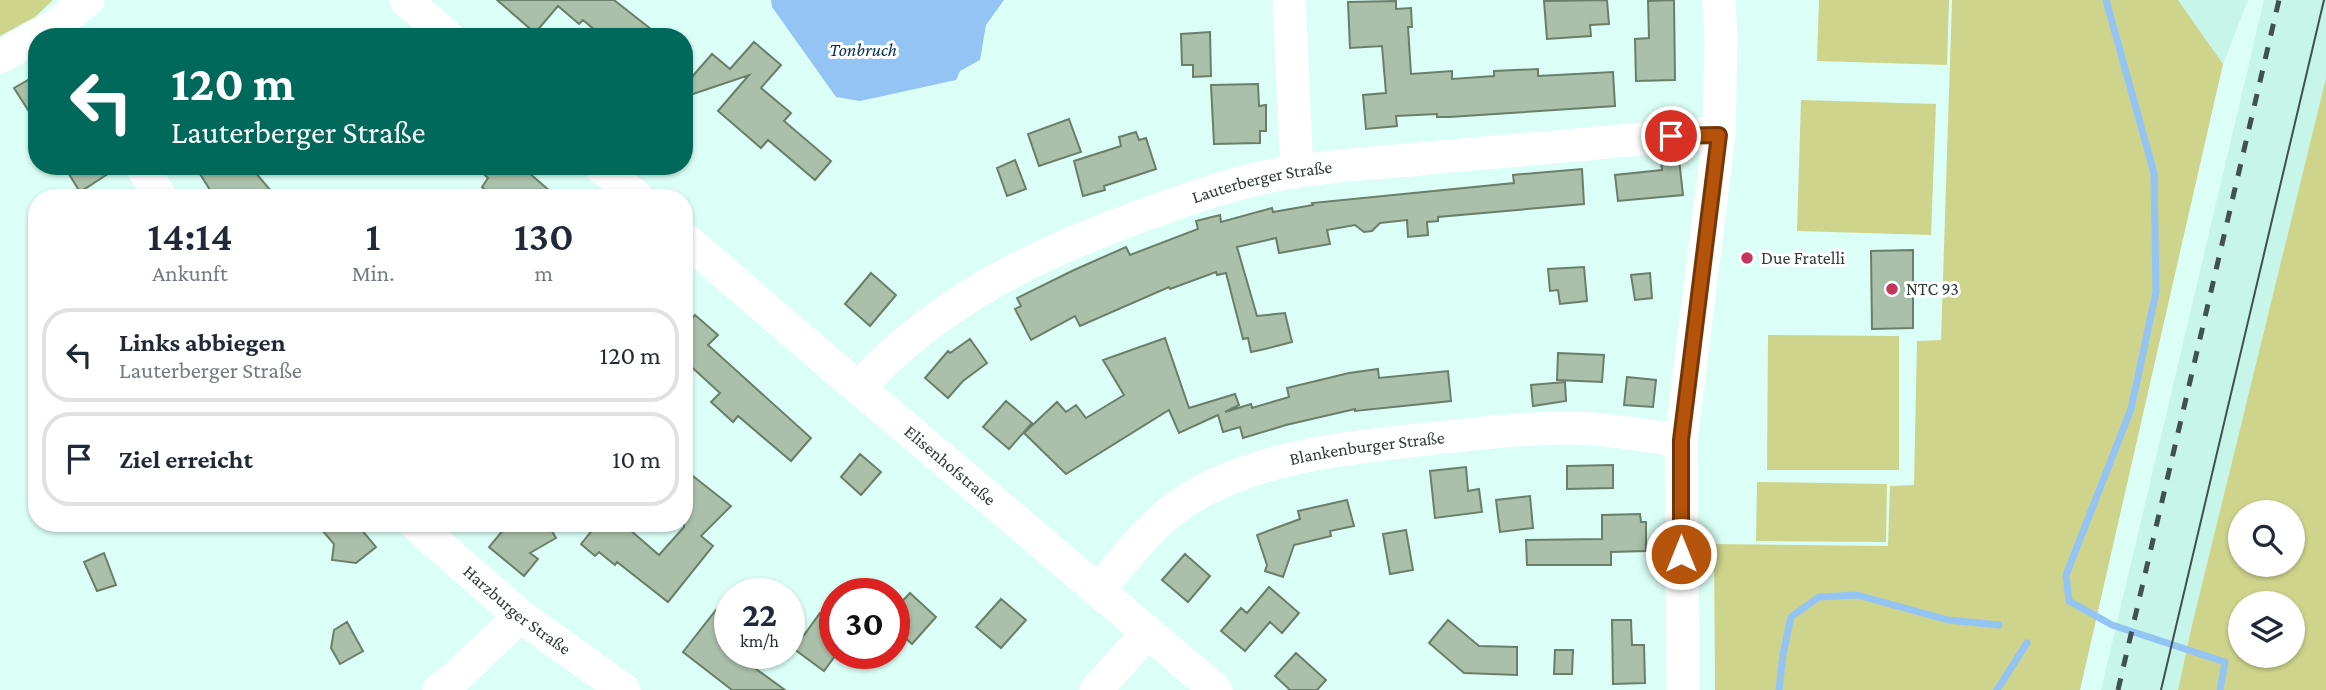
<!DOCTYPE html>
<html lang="de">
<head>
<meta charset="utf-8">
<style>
  body { margin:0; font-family:"Crimson Pro",serif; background:#f2f2f3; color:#1f2937; height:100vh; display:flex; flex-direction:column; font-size:26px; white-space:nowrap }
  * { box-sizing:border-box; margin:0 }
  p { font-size:23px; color:#747a83 }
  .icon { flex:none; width:38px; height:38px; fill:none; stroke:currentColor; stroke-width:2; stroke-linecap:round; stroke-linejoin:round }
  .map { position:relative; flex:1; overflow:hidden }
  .side { position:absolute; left:28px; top:189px; width:665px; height:343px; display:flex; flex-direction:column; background:#fff; border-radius:28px; box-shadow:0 2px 5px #0004 }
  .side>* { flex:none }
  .banner { position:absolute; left:28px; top:28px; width:665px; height:147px; border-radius:28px; box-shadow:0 2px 5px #0004; background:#00695c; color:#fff; overflow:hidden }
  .fabs { position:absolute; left:2228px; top:500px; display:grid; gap:14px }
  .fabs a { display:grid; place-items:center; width:77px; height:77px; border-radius:50%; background:#fff; box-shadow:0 2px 5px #0004; font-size:35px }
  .speed { position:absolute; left:714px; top:578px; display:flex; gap:14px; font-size:35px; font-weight:700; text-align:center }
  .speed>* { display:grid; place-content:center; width:91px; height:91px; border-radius:50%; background:#fff; box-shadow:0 2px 5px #0004; line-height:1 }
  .speed small { font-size:18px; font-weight:400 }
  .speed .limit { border:10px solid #d22; background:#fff; color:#111 }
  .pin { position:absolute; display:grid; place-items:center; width:60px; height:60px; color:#fff; margin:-30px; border:4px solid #fff; border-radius:50%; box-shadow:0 2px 7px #0007 }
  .me { position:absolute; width:77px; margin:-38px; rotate:0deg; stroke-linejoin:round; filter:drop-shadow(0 0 5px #0008) }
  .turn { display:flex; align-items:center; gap:24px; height:147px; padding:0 28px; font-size:32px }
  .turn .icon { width:91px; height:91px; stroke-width:2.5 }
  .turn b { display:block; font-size:49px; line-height:60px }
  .eta { display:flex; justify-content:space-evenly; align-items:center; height:119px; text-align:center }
  .eta b { font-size:42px; font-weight:600; line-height:49px }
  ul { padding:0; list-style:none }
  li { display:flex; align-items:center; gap:21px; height:94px; margin:0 14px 10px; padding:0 14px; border:4px solid #e0e1e3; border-radius:28px }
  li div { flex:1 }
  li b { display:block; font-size:26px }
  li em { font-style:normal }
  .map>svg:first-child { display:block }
  .built { fill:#c8f5ea }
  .green { fill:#cfd48c; fill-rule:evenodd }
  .water { fill:#94c4f3 }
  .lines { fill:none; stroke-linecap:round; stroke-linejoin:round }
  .stream { stroke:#94c4f3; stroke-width:7 }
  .building { fill:#aac0aa; stroke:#6a7e6a; stroke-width:2 }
  .minor { stroke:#fff; stroke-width:33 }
  .tram { stroke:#41514d; stroke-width:2 }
  .rail { stroke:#41514d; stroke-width:5; stroke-dasharray:12 12; stroke-linecap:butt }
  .route-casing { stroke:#753606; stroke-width:18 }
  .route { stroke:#b45309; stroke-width:12 }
  .poi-dot { fill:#c5365d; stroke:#fff; stroke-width:2.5 }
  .labels { text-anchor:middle; stroke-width:6; stroke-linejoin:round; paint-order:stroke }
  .street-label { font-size:18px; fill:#2e3c39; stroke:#fff }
  .poi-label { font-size:18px; fill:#2e3c39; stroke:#fff; text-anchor:start }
  .water-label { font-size:19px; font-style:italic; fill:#013155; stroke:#fff }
</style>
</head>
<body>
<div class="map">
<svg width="2326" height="690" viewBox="0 0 2326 690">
  <rect width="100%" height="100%" fill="#dbfff6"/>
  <!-- built -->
  <path class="built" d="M 2178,0 L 2248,0 L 2223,64 Z
    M 2264,0 L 2326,0 L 2326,78 L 2192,625 L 2178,690 L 2101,690 Z"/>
  <!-- green -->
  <path class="green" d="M 0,0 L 53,0 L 35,17 L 0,36 Z
    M 1819,0 L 1949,0 L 1947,65 L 1817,61 Z
    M 1952,0 L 2178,0 L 2223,64 L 2080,690 L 1715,690 L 1714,544 L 1888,546 L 1890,486 L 1914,485 L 1917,341 L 1941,340 Z
    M 2326,78 L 2326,690 L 2178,690 L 2192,625 ZM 2240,513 L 2292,513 L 2292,565 L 2240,565 ZM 2240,604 L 2292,604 L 2292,656 L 2240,656 Z
    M 1801,100 L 1936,104 L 1931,235 L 1797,231 Z
    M 1768,335 L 1899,336 L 1899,470 L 1767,470 Z
    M 1757,482 L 1887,484 L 1886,542 L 1756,541 Z"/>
  <!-- water -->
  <path class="water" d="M 771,0 L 1004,0 L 986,25 L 980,60 L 960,71 L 956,80 L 860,101 L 836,97 L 772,7 Z"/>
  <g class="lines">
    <!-- stream -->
    <path class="stream" d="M 2106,0 L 2154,173 L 2156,292 L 2131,409 L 2066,575 L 2069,601 L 2112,625 L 2225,662 L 2220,690
      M 1779,690 L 1783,654 L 1791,617 L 1819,597 L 1857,595 L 1948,620 L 1999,625
      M 1997,690 L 2027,643"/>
  </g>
  <!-- building -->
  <path class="building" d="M 497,0 L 614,0 L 661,37 L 603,37 L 583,20 L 579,24 L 558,6 L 535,33 Z
    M 1607,0 L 1609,24 L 1590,25 L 1591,36 L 1547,39 L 1544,1 Z
    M 1674,0 L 1675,80 L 1636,81 L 1635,39 L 1649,38 L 1648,1 Z
    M 1396,1 L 1396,9 L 1411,8 L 1412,27 L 1408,27 L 1411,74 L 1452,71 L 1452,79 L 1494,76 L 1494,71 L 1538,69 L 1538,76 L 1613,72 L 1615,106 L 1449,117 L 1437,117 L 1437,114 L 1396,116 L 1397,126 L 1366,129 L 1363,95 L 1386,93 L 1382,46 L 1350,48 L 1348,2 Z
    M 1210,32 L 1211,76 L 1193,77 L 1193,65 L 1182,65 L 1181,34 Z
    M 754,42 L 781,65 L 761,88 L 791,113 L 784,121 L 831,161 L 815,180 L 768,140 L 761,148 L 718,111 L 749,75 L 684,97 L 684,86 L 712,54 L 730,69 Z
    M 37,75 L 37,124 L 14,88 Z
    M 1258,84 L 1259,106 L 1266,105 L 1266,131 L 1260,131 L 1260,143 L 1214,144 L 1211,85 Z
    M 1069,119 L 1081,152 L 1039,166 L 1028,134 Z
    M 1136,132 L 1139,140 L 1146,138 L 1156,169 L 1104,186 L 1105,190 L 1083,196 L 1074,161 L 1121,146 L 1119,137 Z
    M 1679,159 L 1683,195 L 1618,201 L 1615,175 L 1662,170 L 1661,162 Z
    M 1015,160 L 1026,189 L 1007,196 L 997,168 Z
    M 64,166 L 120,166 L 80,192 Z
    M 195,166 L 250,166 L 277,198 L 215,198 Z
    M 475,166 L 521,166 L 558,198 L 494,198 L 482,187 L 488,178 Z
    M 1582,169 L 1584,204 L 1438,217 L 1438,221 L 1427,222 L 1428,235 L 1408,237 L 1407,220 L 1380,223 L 1372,231 L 1364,232 L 1355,225 L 1327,230 L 1330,244 L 1279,253 L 1276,238 L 1237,247 L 1257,316 L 1285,313 L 1292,342 L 1265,349 L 1251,352 L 1248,338 L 1243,339 L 1226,273 L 1217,275 L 1216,272 L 1170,289 L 1169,287 L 1080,326 L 1075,316 L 1031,340 L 1015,309 L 1021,306 L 1017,298 L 1074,270 L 1126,247 L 1130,255 L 1198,229 L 1196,221 L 1220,215 L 1221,222 L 1272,208 L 1273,212 L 1313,205 L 1312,203 L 1514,183 L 1513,175 Z
    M 1913,250 L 1913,328 L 1872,329 L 1871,251 Z
    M 1584,267 L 1587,301 L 1560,304 L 1558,290 L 1550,291 L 1548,269 Z
    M 871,273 L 896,295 L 870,326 L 845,304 Z
    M 1650,273 L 1652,298 L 1635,300 L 1631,275 Z
    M 695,315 L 718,335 L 708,345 L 811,438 L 791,461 L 738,416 L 733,422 L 711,402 L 720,393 L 684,360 L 684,327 Z
    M 1165,338 L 1189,408 L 1235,394 L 1239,405 L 1225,412 L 1251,404 L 1252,408 L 1289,397 L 1287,388 L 1349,373 L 1378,369 L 1379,378 L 1448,371 L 1451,401 L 1355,411 L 1355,409 L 1286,425 L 1243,438 L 1240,427 L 1223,432 L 1218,415 L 1179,433 L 1169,410 L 1066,474 L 1024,433 L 1057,402 L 1066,412 L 1076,405 L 1086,418 L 1124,395 L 1103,360 Z
    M 970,339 L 987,363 L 963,381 L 948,398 L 925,378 L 948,351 L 950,353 Z
    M 1558,353 L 1604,355 L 1602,382 L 1557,380 Z
    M 1627,377 L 1656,380 L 1653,407 L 1624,405 Z
    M 1565,382 L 1566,401 L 1533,406 L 1531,385 Z
    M 1006,401 L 1032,423 L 1009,449 L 983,427 Z
    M 860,454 L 881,472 L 861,495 L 841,477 Z
    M 1613,465 L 1613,488 L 1567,489 L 1567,466 Z
    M 1466,467 L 1468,491 L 1479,489 L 1482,512 L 1435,518 L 1430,471 Z
    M 684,469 L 731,506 L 701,536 L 713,546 L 668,602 L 617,562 L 615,565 L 599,552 L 595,556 L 581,544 L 598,523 L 622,523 L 659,555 L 684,527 Z
    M 1530,496 L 1533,528 L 1500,532 L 1496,500 Z
    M 1347,500 L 1354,526 L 1330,531 L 1331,536 L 1294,545 L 1283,577 L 1265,571 L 1267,565 L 1257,535 L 1300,519 L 1298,511 Z
    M 1640,514 L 1641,522 L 1646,522 L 1646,551 L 1611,552 L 1611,565 L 1527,565 L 1526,540 L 1602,539 L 1602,515 Z
    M 316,523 L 356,523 L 376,547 L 356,563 L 332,560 L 334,544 Z
    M 509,523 L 547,523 L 556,538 L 530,553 L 538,559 L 524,576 L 489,547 Z
    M 1406,530 L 1413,570 L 1390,574 L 1383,534 Z
    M 104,553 L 116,585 L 97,591 L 84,562 Z
    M 1185,554 L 1210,576 L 1188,602 L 1162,580 Z
    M 1269,587 L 1299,613 L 1282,633 L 1270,622 L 1245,651 L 1221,631 L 1241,608 L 1247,613 Z
    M 910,593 L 936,617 L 912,644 L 894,628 L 894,610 Z
    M 1001,599 L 1026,620 L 1001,648 L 976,627 Z
    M 716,610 L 730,621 L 730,653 L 734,653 L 785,690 L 732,690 L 683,652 Z
    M 820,613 L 835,624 L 835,656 L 824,671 L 794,649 Z
    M 1448,620 L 1479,646 L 1517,647 L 1517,675 L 1464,673 L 1429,643 Z
    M 1612,620 L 1631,620 L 1632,645 L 1644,645 L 1645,683 L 1613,684 Z
    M 347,622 L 363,651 L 340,664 L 331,648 L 334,630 Z
    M 1555,650 L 1573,650 L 1572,674 L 1554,674 Z
    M 1296,653 L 1326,680 L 1317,690 L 1290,690 L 1275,676 Z"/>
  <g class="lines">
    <!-- minor -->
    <g class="minor">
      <path d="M 406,0 L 448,37"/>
      <path d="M 1289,0 L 1297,171"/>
      <path d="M 0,57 L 53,27 L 88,0"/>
      <path d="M 141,166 L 161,198"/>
      <path d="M 600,166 L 638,198"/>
      <path id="s1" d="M 684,238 L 822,357 L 1216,690"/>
      <path id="s2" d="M 859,388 C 937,300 1046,249 1155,211 C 1201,194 1249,178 1298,171 C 1338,165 1379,163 1419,159 C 1512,150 1605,142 1699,134 L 1719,135"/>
      <path id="s3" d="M 414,523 L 520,616 L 624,690"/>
      <path id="s4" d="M 1098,591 C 1124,560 1152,522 1187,500 C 1257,456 1347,448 1427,439 C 1474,434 1523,428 1570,428 C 1607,428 1645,436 1681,440"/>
      <path d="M 439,690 L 454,679 L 520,616"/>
      <path d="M 1096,690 L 1148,632"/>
      <path d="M 1683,690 L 1681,440 L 1719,135 L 1721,39 L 1719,0"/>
    </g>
    <!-- tram -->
    <path class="tram" d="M 2161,690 L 2324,0"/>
    <!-- rail -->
    <path class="rail" d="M 2118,690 L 2279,0"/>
  </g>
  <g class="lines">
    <!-- route casing -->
    <g class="route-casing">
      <path id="route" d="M 1671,136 L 1719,135 L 1681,440 L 1681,554"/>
    </g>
    <!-- route -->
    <use href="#route" class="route"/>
  </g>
  <!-- markers -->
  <g class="poi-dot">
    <circle cx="1747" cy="258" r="7"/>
    <circle cx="1892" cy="289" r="7"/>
  </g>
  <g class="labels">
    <!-- street labels -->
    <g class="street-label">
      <text dy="6" stroke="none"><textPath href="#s2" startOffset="460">Lauterberger Straße</textPath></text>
      <text dy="6" stroke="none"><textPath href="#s4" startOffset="317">Blankenburger Straße</textPath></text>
      <text dy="6" stroke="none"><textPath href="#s1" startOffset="350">Elisenhofstraße</textPath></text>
      <text dy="6" stroke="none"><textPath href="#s3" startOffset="135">Harzburger Straße</textPath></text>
    </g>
    <!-- poi labels -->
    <g class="poi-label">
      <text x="1761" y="264">Due Fratelli</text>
      <text x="1906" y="295">NTC 93</text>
    </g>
    <!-- water labels -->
    <g class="water-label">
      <text x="863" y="56">Tonbruch</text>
    </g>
  </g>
</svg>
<div class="fabs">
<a><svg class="icon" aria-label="search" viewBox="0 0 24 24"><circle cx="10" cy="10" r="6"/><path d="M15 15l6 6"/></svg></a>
<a><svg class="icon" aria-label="layers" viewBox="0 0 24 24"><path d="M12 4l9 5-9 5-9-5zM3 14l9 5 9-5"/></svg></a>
</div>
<div class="speed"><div>22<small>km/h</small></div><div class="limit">30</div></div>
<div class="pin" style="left:1671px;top:136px;background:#d93025"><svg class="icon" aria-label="arrive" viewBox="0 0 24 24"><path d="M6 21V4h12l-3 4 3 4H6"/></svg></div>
<svg class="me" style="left:1681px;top:554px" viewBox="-20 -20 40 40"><circle r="17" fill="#b45309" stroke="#fff" stroke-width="3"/><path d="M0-11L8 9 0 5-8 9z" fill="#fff"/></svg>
<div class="banner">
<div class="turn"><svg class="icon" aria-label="left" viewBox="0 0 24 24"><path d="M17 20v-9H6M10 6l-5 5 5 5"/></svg><div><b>120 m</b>Lauterberger Straße</div></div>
</div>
<section class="side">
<div class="eta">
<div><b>14:14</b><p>Ankunft</p></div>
<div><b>1</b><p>Min.</p></div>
<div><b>130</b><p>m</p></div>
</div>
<ul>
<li><svg class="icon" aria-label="left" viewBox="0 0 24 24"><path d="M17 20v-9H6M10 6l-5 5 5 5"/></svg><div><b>Links abbiegen</b><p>Lauterberger Straße</p></div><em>120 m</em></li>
<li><svg class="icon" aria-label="arrive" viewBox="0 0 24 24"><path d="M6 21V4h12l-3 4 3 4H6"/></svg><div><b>Ziel erreicht</b></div><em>10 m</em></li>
</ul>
</section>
</div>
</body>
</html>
